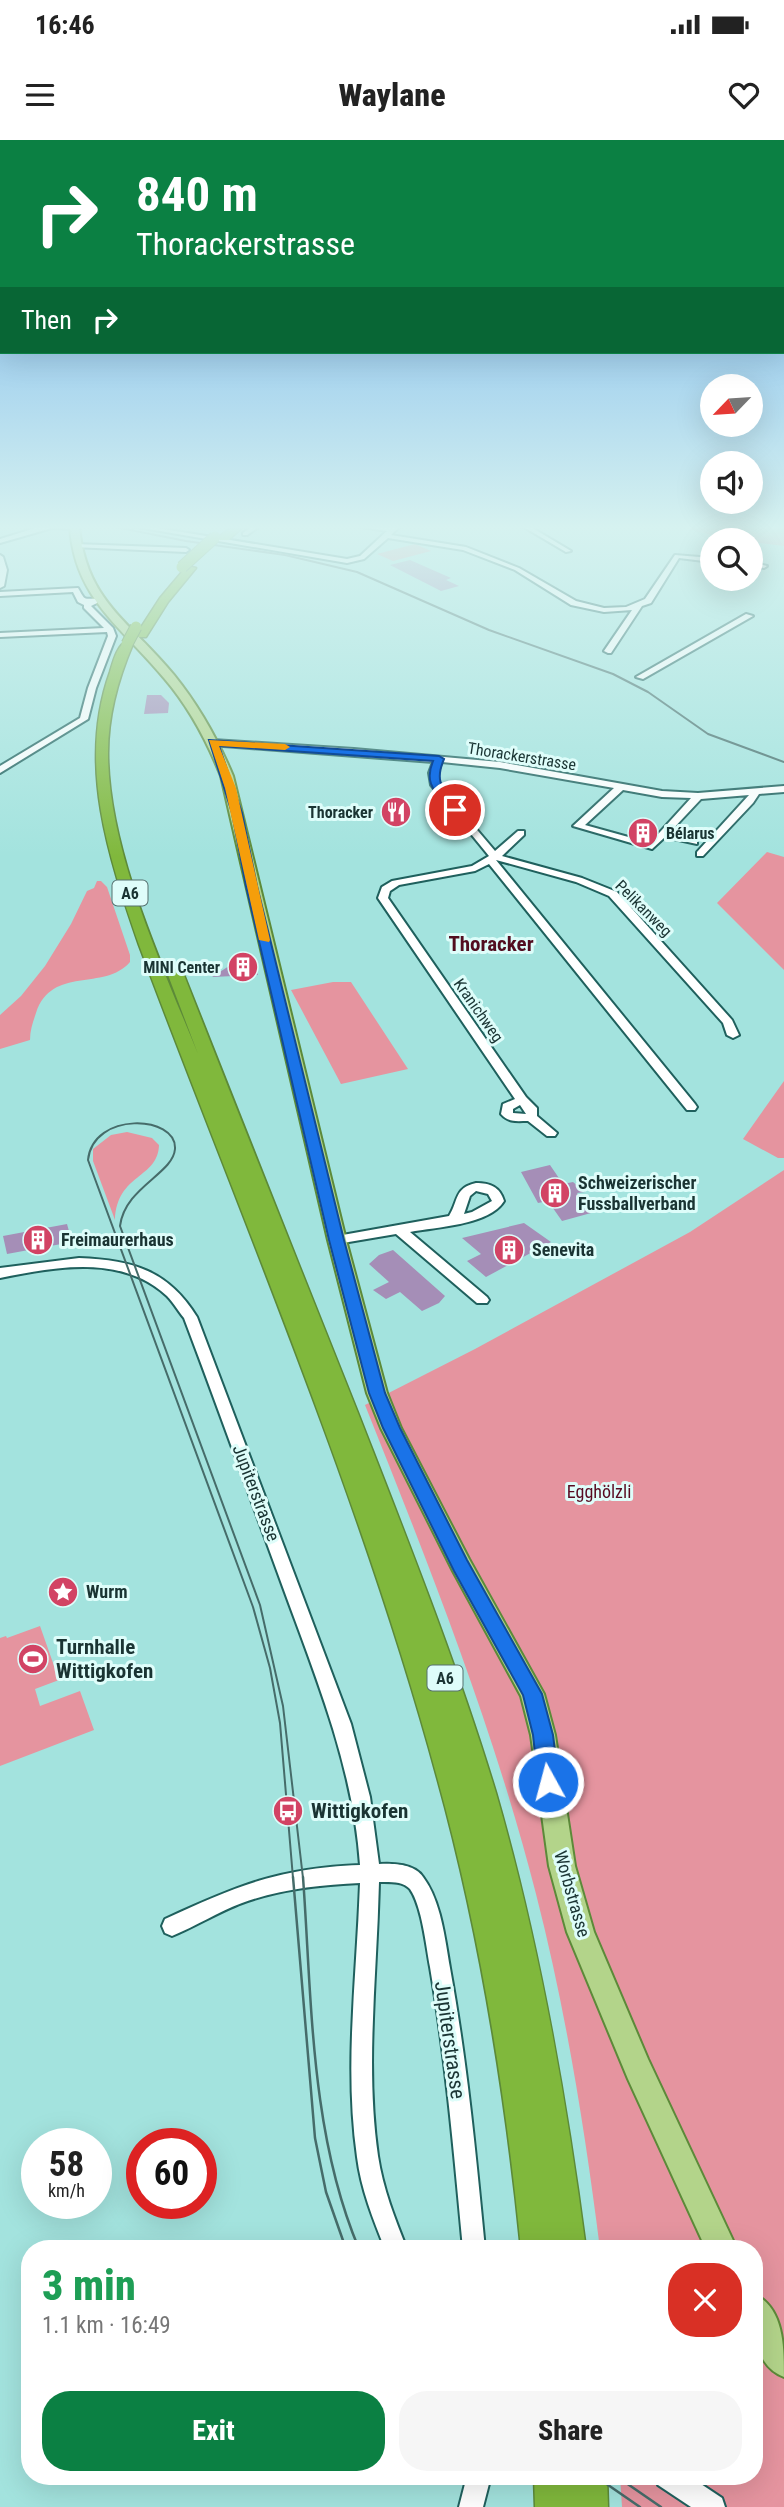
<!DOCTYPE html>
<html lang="en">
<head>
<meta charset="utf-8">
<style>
  body { margin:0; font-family:"Roboto Condensed",sans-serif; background:#f6f6f6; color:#222; height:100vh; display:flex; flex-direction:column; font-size:26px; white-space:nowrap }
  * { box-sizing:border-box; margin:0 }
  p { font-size:23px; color:#767676 }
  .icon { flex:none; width:38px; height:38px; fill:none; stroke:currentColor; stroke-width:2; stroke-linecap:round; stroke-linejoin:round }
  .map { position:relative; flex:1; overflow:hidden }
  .side { position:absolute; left:21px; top:2100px; width:742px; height:245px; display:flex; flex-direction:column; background:#fff; border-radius:28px; box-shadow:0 7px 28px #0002 }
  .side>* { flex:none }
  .guide { position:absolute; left:0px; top:0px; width:784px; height:214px; box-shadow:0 7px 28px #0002; background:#0b8043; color:#fff; overflow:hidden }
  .needle { width:46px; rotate:245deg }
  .controls { position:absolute; left:700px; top:234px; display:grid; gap:14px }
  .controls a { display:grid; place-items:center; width:63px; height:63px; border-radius:50%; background:#fff; box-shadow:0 7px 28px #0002; font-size:35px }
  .speed { position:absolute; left:21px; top:1988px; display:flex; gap:14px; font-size:35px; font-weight:700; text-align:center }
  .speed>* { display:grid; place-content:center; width:91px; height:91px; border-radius:50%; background:#fff; box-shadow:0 7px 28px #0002; line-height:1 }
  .speed small { font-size:18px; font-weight:400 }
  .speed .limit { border:10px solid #d22; background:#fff; color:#111 }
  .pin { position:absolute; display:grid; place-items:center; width:60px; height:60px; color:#fff; margin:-30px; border:4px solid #fff; border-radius:50%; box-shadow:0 2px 7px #0007 }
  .me { position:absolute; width:77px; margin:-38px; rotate:353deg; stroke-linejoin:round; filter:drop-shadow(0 0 5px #0008) }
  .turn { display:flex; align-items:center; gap:24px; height:147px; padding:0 21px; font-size:32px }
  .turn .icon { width:91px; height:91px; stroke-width:2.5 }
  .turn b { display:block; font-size:49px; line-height:60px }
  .then { display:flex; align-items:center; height:66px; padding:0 21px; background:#0003; gap:14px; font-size:26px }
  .round { display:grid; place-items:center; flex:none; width:74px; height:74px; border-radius:28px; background:#f6f6f6 }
  .summary { display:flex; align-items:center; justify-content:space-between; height:119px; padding:0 21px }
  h1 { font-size:42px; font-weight:800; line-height:52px; color:#1e9e55 }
  .cta { display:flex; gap:14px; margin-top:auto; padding:14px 21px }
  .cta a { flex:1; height:80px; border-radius:28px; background:#0b8043; color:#fff; font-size:28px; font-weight:800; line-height:80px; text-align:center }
  .cta a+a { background:#f6f6f6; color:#222 }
  .status { display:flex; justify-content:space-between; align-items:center; height:49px; padding:0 35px; background:#fff; direction:ltr }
  .status svg { height:19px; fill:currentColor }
  header { display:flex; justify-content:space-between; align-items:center; height:91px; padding:0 21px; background:#fff; font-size:32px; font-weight:800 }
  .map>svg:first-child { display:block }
  .green { fill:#e5949f }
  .building { fill:#a58eb7 }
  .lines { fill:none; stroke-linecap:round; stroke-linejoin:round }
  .minor-casing { stroke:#1f605d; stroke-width:4 }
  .major-casing { stroke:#5c8a39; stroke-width:4 }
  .highway-casing { stroke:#5c8a39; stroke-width:3 }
  .minor { fill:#fff; fill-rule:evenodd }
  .major { fill:#b3d48a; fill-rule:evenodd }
  .highway { fill:#80b83c; fill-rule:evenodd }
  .tram-far1 { stroke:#466c6a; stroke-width:2 }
  .tram { stroke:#466c6a; stroke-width:2.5 }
  .highway-bridge-casing { stroke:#5c8a39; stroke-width:13; stroke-linecap:butt }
  .highway-bridge { stroke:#80b83c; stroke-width:11 }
  .route { fill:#1a73e8; stroke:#114b97; stroke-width:2 }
  .slow { fill:#f59e0b }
  .labels { text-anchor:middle; stroke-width:6; stroke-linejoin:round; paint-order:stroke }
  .far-street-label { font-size:16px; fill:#1a3433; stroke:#defdfa }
  .far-poi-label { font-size:16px; font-weight:bold; fill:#1a3433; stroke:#defdfa; text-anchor:end }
  .shield { fill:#defdfa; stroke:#55706f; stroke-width:2 }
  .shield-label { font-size:16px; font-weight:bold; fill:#1a3433 }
  .poi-label { font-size:18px; font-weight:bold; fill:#1a3433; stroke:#defdfa; text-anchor:start }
  .park-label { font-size:18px; fill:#580a21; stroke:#defdfa }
  .street-label { font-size:18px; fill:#1a3433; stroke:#defdfa }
  .far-district-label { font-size:21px; font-weight:bold; fill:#520d20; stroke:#defdfa }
  .near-poi-label { font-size:21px; font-weight:bold; fill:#1a3433; stroke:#defdfa; text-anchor:start }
  .near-street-label { font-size:21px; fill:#1a3433; stroke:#defdfa }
</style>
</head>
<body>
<div class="status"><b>16:46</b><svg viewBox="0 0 49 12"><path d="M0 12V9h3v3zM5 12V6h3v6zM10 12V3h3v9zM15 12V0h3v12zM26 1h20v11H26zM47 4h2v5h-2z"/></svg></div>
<header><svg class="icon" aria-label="menu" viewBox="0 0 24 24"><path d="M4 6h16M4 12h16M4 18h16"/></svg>Waylane<svg class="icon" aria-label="heart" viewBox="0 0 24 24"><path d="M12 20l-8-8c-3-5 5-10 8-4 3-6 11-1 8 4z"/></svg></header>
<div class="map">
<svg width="784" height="2367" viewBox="0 0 784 2367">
  <rect width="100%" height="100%" fill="#a3e3de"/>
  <!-- green -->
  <path class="green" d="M 678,386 L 784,386 L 784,406 L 722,398 Z
    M 415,404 L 431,411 L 393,421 L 377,414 Z
    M 767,712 L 784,717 L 784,830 L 717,763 Z
    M 97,741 L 101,741 L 107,747 L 130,815 L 130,822 C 104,852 52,825 36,873 C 33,882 30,890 30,900 L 0,909 L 0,875 L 21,856 L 45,826 L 71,784 L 87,751 L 94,748 Z
    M 333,842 L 351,842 L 408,929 L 341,944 L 291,850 Z
    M 784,941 L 784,1018 L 778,1018 L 743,999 Z
    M 127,992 L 152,998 L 159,1005 C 158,1039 117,1033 115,1080 L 93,1021 L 93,1009 L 111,995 Z
    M 784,1030 L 784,2367 L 622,2367 L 620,2336 L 754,2336 L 754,2109 L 600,2109 C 585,1990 566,1871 536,1754 C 493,1586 429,1425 365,1265 L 475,1209 L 690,1092 Z
    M 40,1486 L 59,1540 L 35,1549 L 40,1566 L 80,1551 L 94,1590 L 0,1626 L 0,1498 L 6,1496 L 7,1498 Z"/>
  <!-- building -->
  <path class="building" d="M 410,420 L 451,438 L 446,440 L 459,446 L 441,451 L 390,425 Z
    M 147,555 L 161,555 L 169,563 L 168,573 L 144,574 Z
    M 246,815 L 254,819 L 258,835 L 212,837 Z
    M 550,1025 L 563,1044 L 573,1042 L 585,1052 L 577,1053 L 591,1073 L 562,1081 L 548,1061 L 538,1063 L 521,1032 Z
    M 524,1083 L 551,1102 L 486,1137 L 467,1121 L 481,1114 L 462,1098 Z
    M 67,1084 L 72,1102 L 7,1114 L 3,1096 Z
    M 393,1110 L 445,1156 L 439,1163 L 422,1171 L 400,1152 L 386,1159 L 373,1150 L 389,1142 L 369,1124 L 379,1115 Z"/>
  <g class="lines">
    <!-- minor casing -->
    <g class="minor-casing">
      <path id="minor" d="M 42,386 L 77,387 L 74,389 L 52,388 L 0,403 L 0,399 Z
        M 131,386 L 145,386 L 347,419 L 360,416 L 387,391 L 356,386 L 391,388 L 400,386 L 391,395 L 466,407 L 519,428 L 576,461 L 604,468 L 626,467 L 645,459 L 675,415 L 712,418 L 712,422 L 679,418 L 651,463 L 642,466 L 611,513 L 608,513 L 604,511 L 632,470 L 604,472 L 571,465 L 515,430 L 463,410 L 388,398 L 364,419 L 347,423 Z
        M 253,386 L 260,386 L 247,395 L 243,395 L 243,393 Z
        M 522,386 L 529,386 L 571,411 L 566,412 Z
        M 75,404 L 186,408 L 189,410 L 186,412 L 73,407 Z
        M 0,415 L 3,417 L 7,430 L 4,446 L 0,448 Z
        M 751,422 L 767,426 L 764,428 L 751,426 Z
        M 78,448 C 86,462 83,458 97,459 L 97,463 L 91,466 L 113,488 L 116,496 L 96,548 L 88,579 L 0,633 L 0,626 L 80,578 L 88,548 L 108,496 L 107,492 L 0,497 L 0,493 L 104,488 L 84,468 L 84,465 L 78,462 L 73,452 L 0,456 L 0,452 Z
        M 746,474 L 753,476 L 643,539 L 636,537 Z
        M 213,600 L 354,609 L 500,622 L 662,651 L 698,653 L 784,646 L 784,652 L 759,654 L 753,663 L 703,716 L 697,716 L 697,712 L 749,655 L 701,659 L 670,692 L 697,700 L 697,704 L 665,697 L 652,709 L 573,686 L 614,648 L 500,628 L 442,622 L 437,633 L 439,645 L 495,711 L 518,691 L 524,691 L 524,695 L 502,716 L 582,738 L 617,752 L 732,880 L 739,895 L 733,898 L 727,895 L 723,883 L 609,756 L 576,742 L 496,720 L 695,964 L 697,967 L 695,970 L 687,970 L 489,724 L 475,731 L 399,745 L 390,751 L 388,758 L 526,957 L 537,968 L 537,976 L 557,993 L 555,996 L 547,996 L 528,981 C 517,981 509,983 501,974 L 503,964 L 515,959 L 378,758 L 382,747 L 392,741 L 472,726 L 489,716 L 431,645 L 429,633 L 433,622 L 210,605 L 210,601 ZM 623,650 L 662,657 L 691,658 L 650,703 L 585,685 ZM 520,965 L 526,974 L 513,973 L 513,969 Z
        M 476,1043 C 490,1043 500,1047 504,1061 C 490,1085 436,1087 410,1092 L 487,1157 L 489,1160 L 487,1163 L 477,1163 L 396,1094 L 337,1104 L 330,1100 L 337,1096 L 449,1076 C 459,1060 454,1048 476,1043 ZM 476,1051 L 488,1054 L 492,1061 L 472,1072 L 464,1074 L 470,1056 Z
        M 79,1118 C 132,1120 168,1130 197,1177 L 351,1584 L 370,1657 L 379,1724 C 393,1723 415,1724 423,1737 C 441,1761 445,1799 450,1828 C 467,1921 476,2015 485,2109 L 463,2109 C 454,2014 446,1920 430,1827 C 426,1806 422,1766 410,1749 C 403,1741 389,1742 379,1742 C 377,1834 365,1926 378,2016 C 383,2049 395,2079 407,2109 L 385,2109 C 373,2079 361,2049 357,2017 C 344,1926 357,1834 360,1743 C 320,1745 280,1749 242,1763 C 218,1772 196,1786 172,1796 L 165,1793 L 162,1786 L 165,1779 C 237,1746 279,1728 360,1725 C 353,1624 314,1533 280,1439 C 248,1352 217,1265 184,1178 C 178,1171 174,1163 167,1156 C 122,1114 55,1127 0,1138 L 0,1128 Z
        M 467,2336 L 491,2336 L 483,2367 L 459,2367 Z
        M 655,2336 L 689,2336 L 722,2358 L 725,2367 L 691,2367 L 658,2345 Z"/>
    </g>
    <!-- major casing -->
    <g class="major-casing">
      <path id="major" d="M 70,386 L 79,386 C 86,462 130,481 174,535 C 199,566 218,600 233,636 L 346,1100 L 387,1253 L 401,1288 L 469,1419 L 544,1554 L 555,1595 L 575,1726 L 594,1792 L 648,1919 L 737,2109 L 706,2109 L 628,1939 L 567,1792 L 549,1726 L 531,1595 L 521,1556 L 453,1431 L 381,1288 L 367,1253 L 328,1100 L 221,636 C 207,601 189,567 164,538 C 122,487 74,458 70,386 Z
        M 754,2154 C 784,2168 784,2207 784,2237 C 751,2224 754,2184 754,2154 Z"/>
    </g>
    <!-- highway casing -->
    <g class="highway-casing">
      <path id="highway" d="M 233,386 L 244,386 L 228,400 L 220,400 L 220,396 Z
        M 187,426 L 196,428 L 168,462 L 146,497 L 138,497 L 136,495 L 160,458 Z
        M 127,501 L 133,504 C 118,539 108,575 108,613 C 108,710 162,825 198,914 L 168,835 L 176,830 L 184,835 C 241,981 300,1127 358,1273 C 407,1399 457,1524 496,1653 C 539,1802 566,1955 586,2109 L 521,2109 C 505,1949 480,1792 437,1637 C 360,1353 242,1080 139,805 C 109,718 77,624 110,532 C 113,522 117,505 127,501 Z
        M 534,2336 L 607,2336 L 608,2367 L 535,2367 Z"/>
    </g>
    <!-- minor -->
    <use href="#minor" class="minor"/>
    <!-- major -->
    <use href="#major" class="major"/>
    <!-- highway -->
    <use href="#highway" class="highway"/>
    <!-- tram-far1 -->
    <path class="tram-far1" d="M 110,386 L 186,401 L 285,415 L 357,432 L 489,490 L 613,534 L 648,552 L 708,594 L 784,622
      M 293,1738 L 280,1583 L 270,1528 L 253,1467 L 88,1020 C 93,971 177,975 175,1009 C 173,1034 125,1047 120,1086 L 260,1465 L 283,1566 L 303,1738"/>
    <!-- tram -->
    <path class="tram" d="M 293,1737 L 315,1998 L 326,2052 L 346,2109
      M 303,1737 C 312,1861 310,1993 359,2109
      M 595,2336 L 640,2367
      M 616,2336 L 661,2367"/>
    <!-- highway-bridge casing -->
    <g class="highway-bridge-casing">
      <path id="highway-bridge" d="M 182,427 L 215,397
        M 127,504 L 136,487"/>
    </g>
    <!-- highway-bridge -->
    <use href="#highway-bridge" class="highway-bridge"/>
  </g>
  <!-- sky -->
  <linearGradient id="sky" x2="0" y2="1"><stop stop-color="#66aaec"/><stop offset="0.54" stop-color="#d6f2f0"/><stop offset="1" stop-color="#d6f2f0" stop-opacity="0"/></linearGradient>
  <rect width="784" height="717" fill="url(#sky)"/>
  <!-- route -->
  <path class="route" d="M 209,600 L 439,616 L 444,619 C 433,645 445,649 460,670 L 455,673 L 451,672 C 437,653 423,645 433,621 L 219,606 L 242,673 L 257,746 L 344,1100 L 385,1253 L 400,1288 L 467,1420 L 542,1554 L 553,1595 L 559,1642 L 556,1648 L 548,1651 L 541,1648 L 538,1642 L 533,1595 L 523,1555 L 454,1431 L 383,1288 L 369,1253 L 329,1100 L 246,746 L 232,673 Z"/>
  <!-- slow -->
  <path class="slow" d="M 209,600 L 285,604 L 290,607 L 285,610 L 219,606 L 236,648 L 270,800 L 269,802 L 259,800 L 225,648 Z"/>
  <!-- icons -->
  <defs>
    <g id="restaurant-disc" transform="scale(1.575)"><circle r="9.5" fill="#d24364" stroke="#defdfa"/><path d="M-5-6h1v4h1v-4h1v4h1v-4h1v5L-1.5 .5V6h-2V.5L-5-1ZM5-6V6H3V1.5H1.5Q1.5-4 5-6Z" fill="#fff"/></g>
    <g id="building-disc" transform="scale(1.575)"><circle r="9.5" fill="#d24364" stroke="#defdfa"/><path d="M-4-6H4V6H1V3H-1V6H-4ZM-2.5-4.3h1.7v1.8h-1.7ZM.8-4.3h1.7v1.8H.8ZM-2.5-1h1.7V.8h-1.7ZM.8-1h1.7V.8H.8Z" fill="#fff"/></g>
    <g id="sight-disc" transform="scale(1.575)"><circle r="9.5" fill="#d24364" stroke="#defdfa"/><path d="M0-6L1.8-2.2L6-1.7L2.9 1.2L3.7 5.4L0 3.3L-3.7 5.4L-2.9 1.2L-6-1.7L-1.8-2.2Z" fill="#fff"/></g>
    <g id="stadium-disc" transform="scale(1.575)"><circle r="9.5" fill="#d24364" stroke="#defdfa"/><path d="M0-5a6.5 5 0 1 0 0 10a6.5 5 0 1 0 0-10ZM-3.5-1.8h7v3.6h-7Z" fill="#fff"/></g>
    <g id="bus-disc" transform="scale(1.575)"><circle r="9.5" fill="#d24364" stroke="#defdfa"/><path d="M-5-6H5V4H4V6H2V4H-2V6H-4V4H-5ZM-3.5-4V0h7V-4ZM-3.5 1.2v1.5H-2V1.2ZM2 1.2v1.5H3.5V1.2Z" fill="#fff"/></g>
  </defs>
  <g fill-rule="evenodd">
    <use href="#restaurant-disc" x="396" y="672"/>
    <use href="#building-disc" x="643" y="693"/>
    <use href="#building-disc" x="243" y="827"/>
    <use href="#building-disc" x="555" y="1053"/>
    <use href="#building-disc" x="38" y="1100"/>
    <use href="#building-disc" x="509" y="1110"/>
    <use href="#sight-disc" x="63" y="1452"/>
    <use href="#stadium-disc" x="33" y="1519"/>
    <use href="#bus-disc" x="288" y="1671"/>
  </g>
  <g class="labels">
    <!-- far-street labels -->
    <g class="far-street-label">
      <text transform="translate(522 616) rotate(9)" y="6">Thorackerstrasse</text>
      <text transform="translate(644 768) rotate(45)" y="6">Pelikanweg</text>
      <text transform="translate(479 870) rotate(55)" y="6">Kranichweg</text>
    </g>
    <!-- far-poi labels -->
    <g class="far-poi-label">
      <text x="373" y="678">Thoracker</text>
      <text x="666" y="699" text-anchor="start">Bélarus</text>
      <text x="220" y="833">MINI Center</text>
    </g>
    <!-- shield labels -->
    <g class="shield">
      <rect x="112.5" y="740.5" width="35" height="25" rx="5"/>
      <rect x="427.5" y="1525.5" width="35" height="25" rx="5"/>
    </g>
    <g class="shield-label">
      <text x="130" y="759">A6</text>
      <text x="445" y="1544">A6</text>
    </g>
    <!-- poi labels -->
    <g class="poi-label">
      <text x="578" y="1049">Schweizerischer<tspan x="578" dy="21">Fussballverband</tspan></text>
      <text x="61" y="1106">Freimaurerhaus</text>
      <text x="532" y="1116">Senevita</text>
      <text x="86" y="1458">Wurm</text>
    </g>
    <!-- park labels -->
    <g class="park-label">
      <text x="599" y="1358">Egghölzli</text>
    </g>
    <!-- street labels -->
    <g class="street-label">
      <text transform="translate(256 1353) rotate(69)" y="6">Jupiterstrasse</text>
      <text transform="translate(572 1754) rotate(74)" y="6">Worbstrasse</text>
    </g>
    <!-- far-district labels -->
    <g class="far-district-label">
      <text x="491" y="811">Thoracker</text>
    </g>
    <!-- near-poi labels -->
    <g class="near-poi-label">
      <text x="56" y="1514">Turnhalle<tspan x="56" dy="24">Wittigkofen</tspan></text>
      <text x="311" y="1678">Wittigkofen</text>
    </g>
    <!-- near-street labels -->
    <g class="near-street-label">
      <text transform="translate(450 1900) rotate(82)" y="7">Jupiterstrasse</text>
    </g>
  </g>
</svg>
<div class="controls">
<a><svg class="needle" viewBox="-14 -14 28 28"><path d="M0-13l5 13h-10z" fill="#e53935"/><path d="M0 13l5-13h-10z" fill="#767676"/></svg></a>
<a><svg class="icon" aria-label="sound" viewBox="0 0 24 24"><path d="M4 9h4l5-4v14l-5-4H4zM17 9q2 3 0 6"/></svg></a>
<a><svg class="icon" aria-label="search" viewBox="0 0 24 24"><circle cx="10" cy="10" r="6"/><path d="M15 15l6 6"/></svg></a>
</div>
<div class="speed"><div>58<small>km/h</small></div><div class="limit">60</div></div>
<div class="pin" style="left:455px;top:670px;background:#d93025"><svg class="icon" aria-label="arrive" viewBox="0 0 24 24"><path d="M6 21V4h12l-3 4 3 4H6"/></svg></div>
<svg class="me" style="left:548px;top:1642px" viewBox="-20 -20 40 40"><circle r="17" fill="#1a73e8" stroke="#fff" stroke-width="3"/><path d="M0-11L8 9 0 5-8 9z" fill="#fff"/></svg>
<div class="guide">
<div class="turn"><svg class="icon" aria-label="right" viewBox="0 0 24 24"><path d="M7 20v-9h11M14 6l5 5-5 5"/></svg><div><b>840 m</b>Thorackerstrasse</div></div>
<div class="then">Then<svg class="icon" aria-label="right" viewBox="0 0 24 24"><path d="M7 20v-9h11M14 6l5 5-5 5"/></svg></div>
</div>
<section class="side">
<div class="summary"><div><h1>3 min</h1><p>1.1 km · 16:49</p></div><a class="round" style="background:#d93025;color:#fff"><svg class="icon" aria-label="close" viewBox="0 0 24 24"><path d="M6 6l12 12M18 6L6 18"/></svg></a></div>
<div class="cta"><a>Exit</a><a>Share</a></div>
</section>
</div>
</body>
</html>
